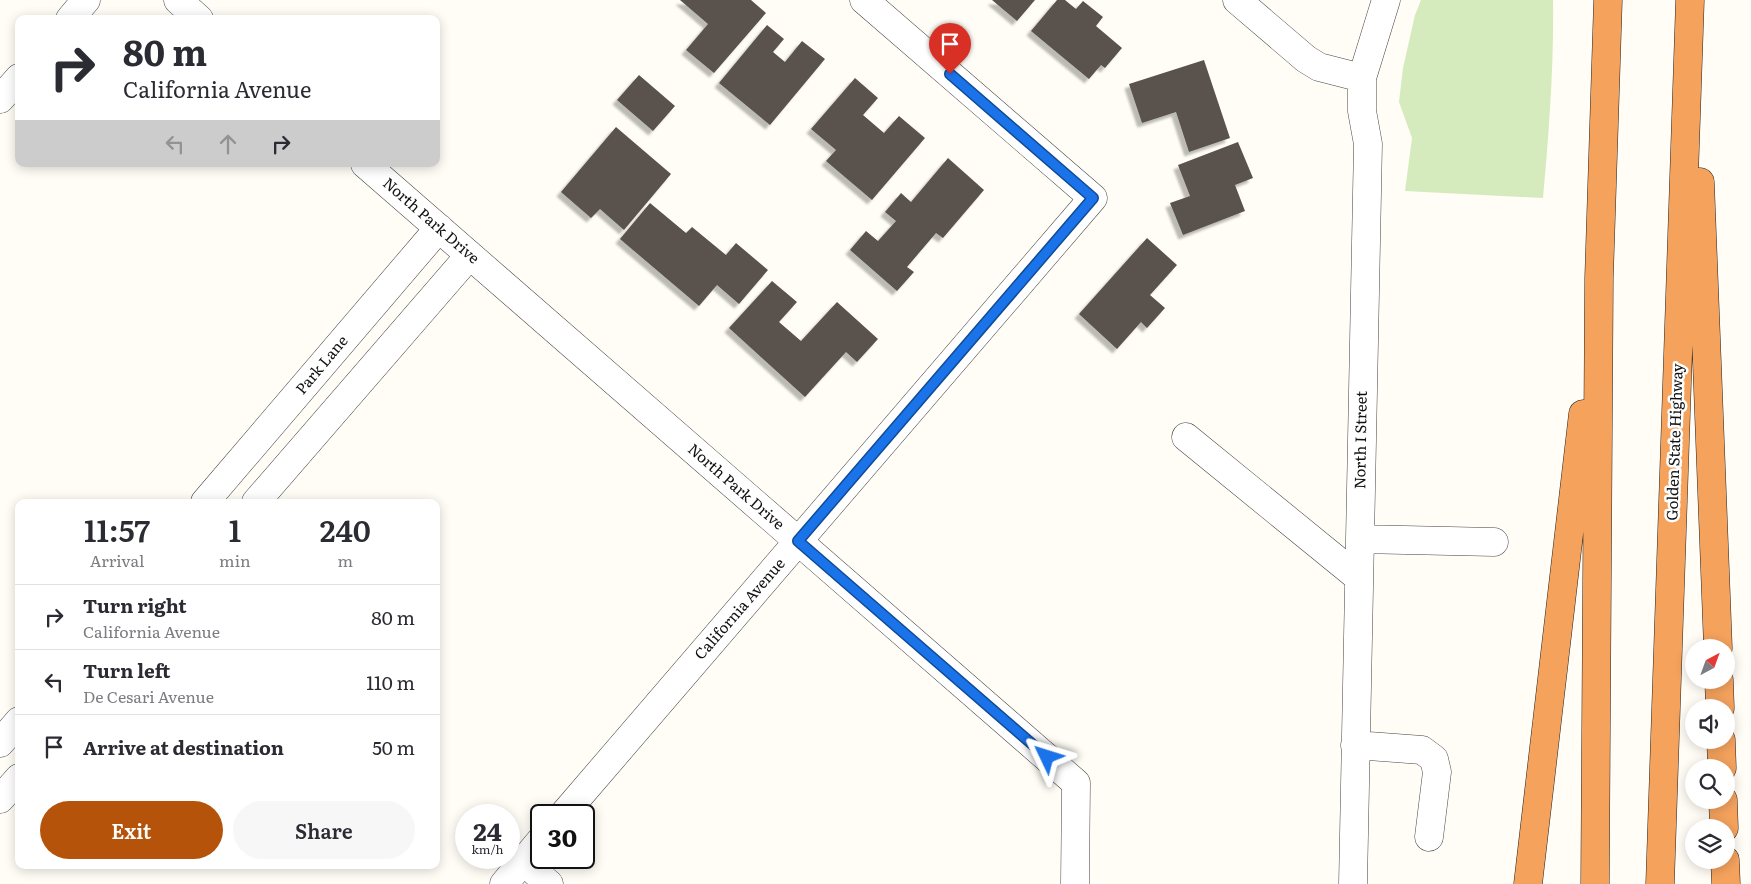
<!DOCTYPE html>
<html lang="en">
<head>
<meta charset="utf-8">
<style>
  body { margin:0; font-family:Literata,serif; background:#f7f7f7; color:#2b2b33; height:100vh; display:flex; flex-direction:column; font-size:19px; white-space:nowrap }
  * { box-sizing:border-box; margin:0 }
  p { font-size:16px; color:#7c7c81 }
  .icon { flex:none; width:28px; height:28px; fill:none; stroke:currentColor; stroke-width:2; stroke-linecap:round; stroke-linejoin:round }
  .map { position:relative; flex:1; overflow:hidden }
  .details { position:absolute; left:15px; top:499px; width:425px; height:370px; display:flex; flex-direction:column; background:#fff; border-radius:10px; box-shadow:0 2px 12px #0003 }
  .details>* { flex:none }
  .top-card { position:absolute; left:15px; top:15px; width:425px; height:152px; border-radius:10px; box-shadow:0 2px 12px #0003; background:#fff; color:#2b2b33; overflow:hidden }
  .needle { width:32px; rotate:41deg }
  .fabs { position:absolute; left:1685px; top:639px; display:grid; gap:10px }
  .fabs a { display:grid; place-items:center; width:50px; height:50px; border-radius:50%; background:#fff; box-shadow:0 2px 12px #0003; font-size:25px }
  .speed { position:absolute; left:455px; top:804px; display:flex; gap:10px; font-size:25px; font-weight:700; text-align:center }
  .speed>* { display:grid; place-content:center; width:65px; height:65px; border-radius:50%; background:#fff; box-shadow:0 2px 12px #0003; line-height:1 }
  .speed small { font-size:12px; font-weight:400 }
  .speed .limit { border:2px solid #111; border-radius:8px; background:#fff; color:#111 }
  .pin { position:absolute; display:grid; place-items:center; width:42px; height:42px; color:#fff; margin:-51px -21px; border-radius:50% 50% 50% 0; rotate:-45deg; box-shadow:0 0 5px #0007 }
  .pin .icon { rotate:45deg }
  .me { position:absolute; width:55px; margin:-28px; rotate:311deg; stroke-linejoin:round; filter:drop-shadow(0 0 4px #0008) }
  .turn { display:flex; align-items:center; gap:18px; height:105px; padding:0 25px; font-size:22px }
  .turn .icon { width:65px; height:65px; stroke-width:2.5 }
  .turn b { display:block; font-size:35px; line-height:42px }
  .lanes { display:flex; align-items:center; height:48px; padding:0 25px; background:#0003; justify-content:center; gap:25px; direction:ltr }
  .lanes .off { opacity:.35 }
  .eta { display:flex; justify-content:space-evenly; align-items:center; height:85px; text-align:center }
  .eta b { font-size:30px; font-weight:600; line-height:35px }
  .primary-button { display:flex; gap:10px; margin-top:auto; padding:10px 25px }
  .primary-button a { flex:1; height:58px; border-radius:30px; background:#b45309; color:#fff; font-size:20px; font-weight:600; line-height:58px; text-align:center }
  .primary-button a+a { background:#f7f7f7; color:#2b2b33 }
  ul { padding:0; list-style:none }
  li { display:flex; align-items:center; gap:15px; height:65px; padding:0 25px; border-top:1px solid #e1e1e2 }
  li div { flex:1 }
  li b { display:block; font-size:19px }
  li em { font-style:normal }
  .map>svg:first-child { display:block }
  .green { fill:#d5ebbd }
  .building { fill:#5a524d; filter:url(#shadow) }
  .lines { fill:none; stroke-linecap:round; stroke-linejoin:round }
  .minor-casing { stroke:#444; stroke-width:29 }
  .highway-casing { stroke:#222; stroke-width:29 }
  .minor { stroke:#fff; stroke-width:28 }
  .highway { stroke:#f5a25d; stroke-width:28 }
  .route-casing { stroke:#114b97; stroke-width:12 }
  .route { stroke:#1a73e8; stroke-width:9 }
  .labels { text-anchor:middle; stroke-width:5; stroke-linejoin:round; paint-order:stroke }
  .street-label { font-size:15px; fill:#111; stroke:#fff }
</style>
</head>
<body>
<div class="map">
<svg width="1751" height="884" viewBox="0 0 1751 884">
  <defs>
    <filter id="shadow"><feDropShadow dx="-4.5" dy="4.5" stdDeviation="1" flood-color="#0004"/></filter>
  </defs>
  <rect width="100%" height="100%" fill="#fffdf5"/>
  <!-- green -->
  <path class="green" d="M 1421,0 L 1553,0 C 1554,66 1549,132 1543,198 L 1405,191 L 1412,138 L 1399,102 L 1403,68 L 1415,15 Z"/>
  <!-- building -->
  <path class="building" d="M 680,0 L 751,0 L 766,13 L 714,73 L 686,50 L 708,24 Z
    M 992,0 L 1035,0 L 1017,21 Z
    M 1057,0 L 1065,0 L 1076,9 L 1083,1 L 1103,17 L 1096,26 L 1122,48 L 1105,68 L 1101,65 L 1089,79 L 1031,31 Z
    M 767,25 L 784,39 L 773,52 L 785,62 L 802,41 L 825,59 L 770,125 L 719,83 Z
    M 1204,60 L 1230,138 L 1189,152 L 1176,112 L 1142,123 L 1129,84 Z
    M 639,75 L 675,106 L 653,131 L 617,100 Z
    M 855,78 L 878,98 L 863,115 L 884,133 L 899,116 L 925,138 L 872,200 L 826,161 L 836,150 L 811,129 Z
    M 616,127 L 671,174 L 624,230 L 600,209 L 591,218 L 561,192 Z
    M 1238,142 L 1253,178 L 1235,185 L 1245,211 L 1183,235 L 1170,203 L 1190,196 L 1178,165 Z
    M 948,158 L 984,190 L 943,238 L 936,233 L 907,267 L 914,272 L 897,291 L 850,250 L 866,231 L 878,241 L 896,221 L 885,212 L 901,193 L 911,202 Z
    M 650,203 L 686,233 L 692,227 L 726,255 L 736,243 L 768,270 L 739,304 L 717,285 L 699,306 L 620,239 Z
    M 1147,238 L 1177,265 L 1150,295 L 1165,308 L 1147,328 L 1141,322 L 1117,349 L 1079,314 Z
    M 772,281 L 797,302 L 779,322 L 801,341 L 837,302 L 878,339 L 857,362 L 846,352 L 805,397 L 729,328 Z"/>
  <g class="lines">
    <!-- minor casing -->
    <g class="minor-casing">
      <path id="minor" d="M 178,0 L 199,19
        M 1237,0 L 1306,59 L 1319,67 L 1362,78
        M 70,19 L 86,0
        M 0,99 L 19,78
        M 365,164 L 1076,783 L 1075,884
        M 1186,437 L 1359,578
        M 205,502 L 439,228
        M 256,502 L 469,256
        M 1360,539 L 1494,542
        M 0,743 L 19,721
        M 1355,745 L 1422,750 L 1434,759 L 1437,772 L 1429,837
        M 0,799 L 19,778
        M 563,815 L 1093,198 L 864,0
        M 523,861 L 549,884
        M 504,884 L 541,840
        M 1353,884 L 1368,144 L 1362,111 L 1362,78 L 1386,0"/>
    </g>
    <!-- highway casing -->
    <g class="highway-casing">
      <path id="highway" d="M 1700,182 L 1718,648
        M 1719,680 L 1720,708
        M 1721,740 L 1722,768
        M 1723,800 L 1724,828
        M 1725,860 L 1726,884
        M 1528,884 L 1583,414
        M 1595,884 L 1599,278 L 1608,0
        M 1660,884 L 1690,0"/>
    </g>
    <!-- minor -->
    <use href="#minor" class="minor"/>
    <!-- highway -->
    <use href="#highway" class="highway"/>
  </g>
  <g class="lines">
    <!-- route casing -->
    <g class="route-casing">
      <path id="route" d="M 950,74 L 1093,198 L 798,541 L 1047,757"/>
    </g>
    <!-- route -->
    <use href="#route" class="route"/>
  </g>
  <g class="labels">
    <!-- street labels -->
    <g class="street-label">
      <text transform="translate(431 221) rotate(41)" y="5">North Park Drive</text>
      <text transform="translate(322 365) rotate(-50)" y="5">Park Lane</text>
      <text transform="translate(1361 440) rotate(-89)" y="5">North I Street</text>
      <text transform="translate(1675 442) rotate(-88)" y="5">Golden State Highway</text>
      <text transform="translate(736 487) rotate(41)" y="5">North Park Drive</text>
      <text transform="translate(740 609) rotate(-49)" y="5">California Avenue</text>
    </g>
  </g>
</svg>
<div class="fabs">
<a><svg class="needle" viewBox="-14 -14 28 28"><path d="M0-13l5 13h-10z" fill="#e53935"/><path d="M0 13l5-13h-10z" fill="#7c7c81"/></svg></a>
<a><svg class="icon" aria-label="sound" viewBox="0 0 24 24"><path d="M4 9h4l5-4v14l-5-4H4zM17 9q2 3 0 6"/></svg></a>
<a><svg class="icon" aria-label="search" viewBox="0 0 24 24"><circle cx="10" cy="10" r="6"/><path d="M15 15l6 6"/></svg></a>
<a><svg class="icon" aria-label="layers" viewBox="0 0 24 24"><path d="M12 4l9 5-9 5-9-5zM3 14l9 5 9-5"/></svg></a>
</div>
<div class="speed"><div>24<small>km/h</small></div><div class="limit">30</div></div>
<div class="pin" style="left:950px;top:74px;background:#d93025"><svg class="icon" aria-label="arrive" viewBox="0 0 24 24"><path d="M6 21V4h12l-3 4 3 4H6"/></svg></div>
<svg class="me" style="left:1047px;top:757px" viewBox="-20 -20 40 40"><path d="M0-17L14 15 0 8-14 15z" fill="#1a73e8" stroke="#fff" stroke-width="4"/></svg>
<div class="top-card">
<div class="turn"><svg class="icon" aria-label="right" viewBox="0 0 24 24"><path d="M7 20v-9h11M14 6l5 5-5 5"/></svg><div><b>80 m</b>California Avenue</div></div>
<div class="lanes"><svg class="icon off" aria-label="left" viewBox="0 0 24 24"><path d="M17 20v-9H6M10 6l-5 5 5 5"/></svg><svg class="icon off" aria-label="ahead" viewBox="0 0 24 24"><path d="M12 20V5M6 11l6-6 6 6"/></svg><svg class="icon" aria-label="right" viewBox="0 0 24 24"><path d="M7 20v-9h11M14 6l5 5-5 5"/></svg></div>
</div>
<section class="details">
<div class="eta">
<div><b>11:57</b><p>Arrival</p></div>
<div><b>1</b><p>min</p></div>
<div><b>240</b><p>m</p></div>
</div>
<ul>
<li><svg class="icon" aria-label="right" viewBox="0 0 24 24"><path d="M7 20v-9h11M14 6l5 5-5 5"/></svg><div><b>Turn right</b><p>California Avenue</p></div><em>80 m</em></li>
<li><svg class="icon" aria-label="left" viewBox="0 0 24 24"><path d="M17 20v-9H6M10 6l-5 5 5 5"/></svg><div><b>Turn left</b><p>De Cesari Avenue</p></div><em>110 m</em></li>
<li><svg class="icon" aria-label="arrive" viewBox="0 0 24 24"><path d="M6 21V4h12l-3 4 3 4H6"/></svg><div><b>Arrive at destination</b></div><em>50 m</em></li>
</ul>
<div class="primary-button"><a>Exit</a><a>Share</a></div>
</section>
</div>
</body>
</html>
